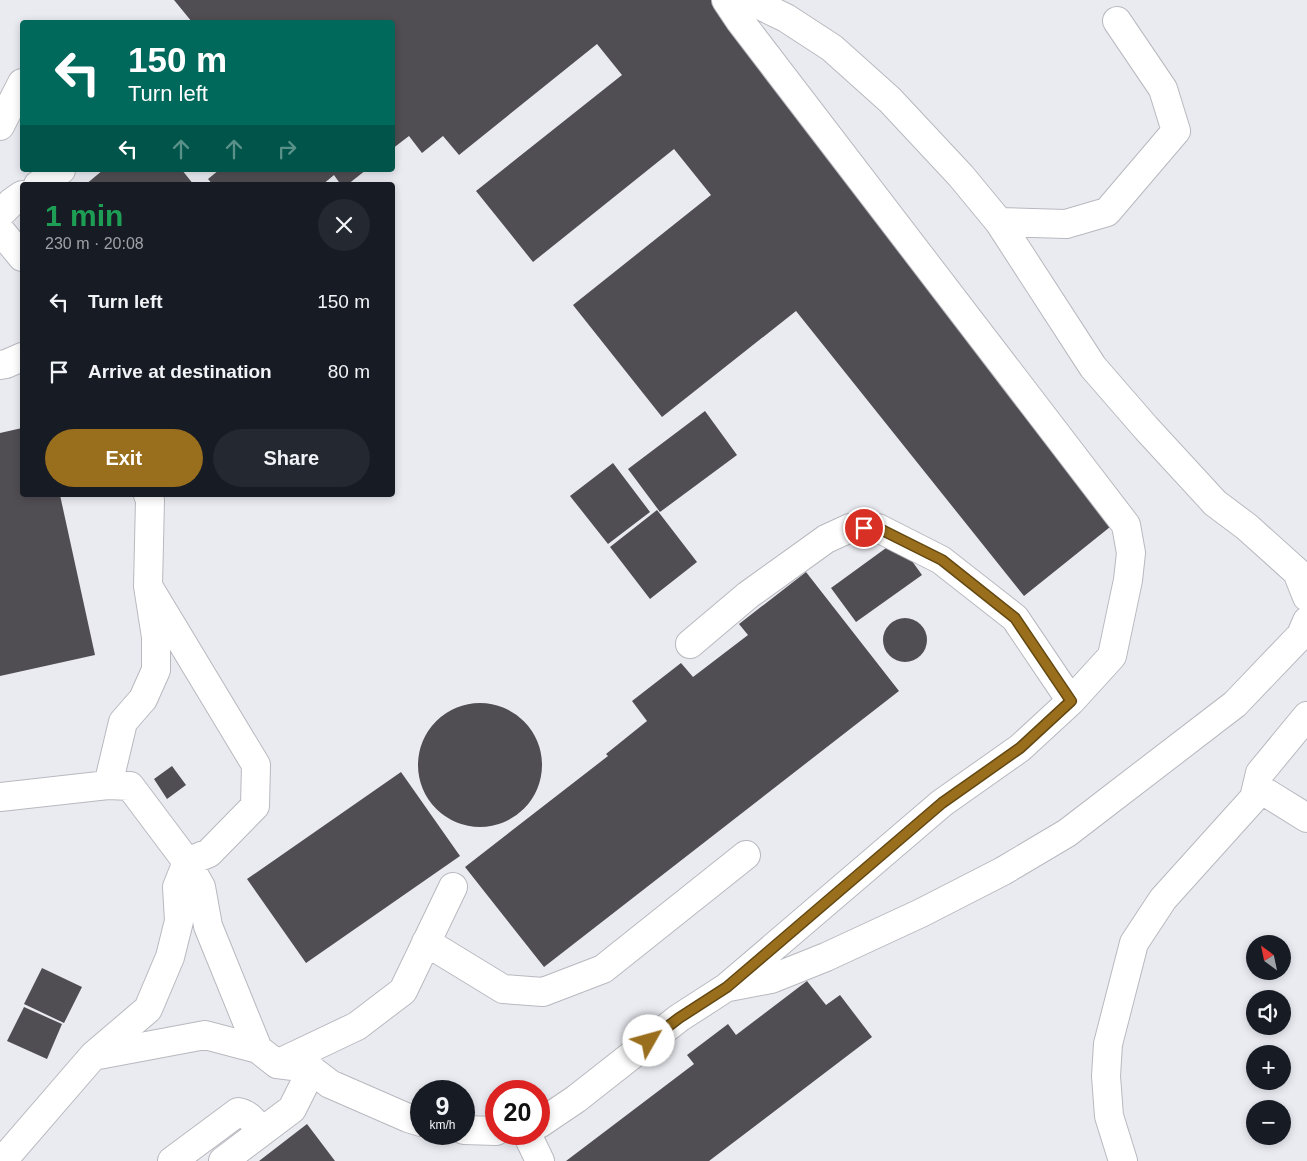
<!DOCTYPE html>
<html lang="en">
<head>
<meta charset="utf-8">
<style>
  body { margin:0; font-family:Arial,sans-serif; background:#242831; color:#f1f3f6; height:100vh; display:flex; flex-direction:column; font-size:19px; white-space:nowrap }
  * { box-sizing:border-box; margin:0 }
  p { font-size:16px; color:#9ea1a6 }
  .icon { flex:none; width:28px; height:28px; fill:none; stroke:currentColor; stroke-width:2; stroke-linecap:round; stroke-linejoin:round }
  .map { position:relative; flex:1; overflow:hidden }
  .drawer { position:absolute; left:20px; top:182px; width:375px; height:315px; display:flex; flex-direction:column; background:#171b24; border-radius:5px; box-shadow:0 2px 8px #0003 }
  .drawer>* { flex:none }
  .hud { position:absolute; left:20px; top:20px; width:375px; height:152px; border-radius:5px; box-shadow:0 2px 8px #0003; background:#00695c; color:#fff; overflow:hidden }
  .needle { width:32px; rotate:327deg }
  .buttons { position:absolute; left:1246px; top:935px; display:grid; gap:10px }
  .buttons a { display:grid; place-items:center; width:45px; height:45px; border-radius:50%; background:#171b24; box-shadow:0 2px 8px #0003; font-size:25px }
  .speed { position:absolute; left:410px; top:1080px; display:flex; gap:10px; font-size:25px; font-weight:700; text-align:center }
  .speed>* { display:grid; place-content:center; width:65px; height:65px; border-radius:50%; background:#171b24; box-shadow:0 2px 8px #0003; line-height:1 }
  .speed small { font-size:12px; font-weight:400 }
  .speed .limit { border:8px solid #d22; background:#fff; color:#111 }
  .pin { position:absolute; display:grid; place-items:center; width:42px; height:42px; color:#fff; margin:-21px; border:2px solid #fff; border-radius:50%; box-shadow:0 1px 5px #0007 }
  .me { position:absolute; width:55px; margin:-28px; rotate:52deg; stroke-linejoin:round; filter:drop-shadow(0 0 4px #0008) }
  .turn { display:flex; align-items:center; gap:18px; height:105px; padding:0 25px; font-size:22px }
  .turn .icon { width:65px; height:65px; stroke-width:2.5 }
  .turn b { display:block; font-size:35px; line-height:42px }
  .lanes { display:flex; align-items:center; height:48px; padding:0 25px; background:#0003; justify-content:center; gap:25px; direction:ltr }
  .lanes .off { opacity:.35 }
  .round { display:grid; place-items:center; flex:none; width:52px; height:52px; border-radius:26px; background:#242831 }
  .head { display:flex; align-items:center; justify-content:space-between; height:85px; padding:0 25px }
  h1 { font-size:30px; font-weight:700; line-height:38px; color:#1e9e55 }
  .action { display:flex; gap:10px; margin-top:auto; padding:10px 25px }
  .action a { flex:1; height:58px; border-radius:30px; background:#996e1c; color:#fff; font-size:20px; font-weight:700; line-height:58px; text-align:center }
  .action a+a { background:#242831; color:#f1f3f6 }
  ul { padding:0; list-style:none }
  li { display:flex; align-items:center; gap:15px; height:70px; padding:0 25px }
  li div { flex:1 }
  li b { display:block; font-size:19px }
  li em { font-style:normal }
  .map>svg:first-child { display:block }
  .building { fill:#514e53 }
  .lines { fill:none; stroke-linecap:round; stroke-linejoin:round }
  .minor-casing { stroke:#b8b9bf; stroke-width:30 }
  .minor { stroke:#fff; stroke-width:28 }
  .route-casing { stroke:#634812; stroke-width:12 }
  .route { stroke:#996e1c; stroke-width:9 }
</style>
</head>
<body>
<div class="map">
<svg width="1307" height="1161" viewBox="0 0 1307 1161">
  <rect width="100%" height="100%" fill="#eaebf1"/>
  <!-- building -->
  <path class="building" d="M 174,0 L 716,0 L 1115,523 L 1024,596 L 796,311 L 662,417 L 573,305 L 711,195 L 674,149 L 533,262 L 476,191 L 622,75 L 597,44 L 459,155 L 443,136 L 422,153 L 409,136 L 392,149 L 392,22 L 192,22 Z
    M 103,170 L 182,170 L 194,185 L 85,185 Z
    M 219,170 L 366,170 L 347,185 L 341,185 L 334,175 L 322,185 L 213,185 L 208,179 Z
    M 705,411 L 737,455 L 660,512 L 628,469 Z
    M 22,428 L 22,495 L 60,495 L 95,655 L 0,676 L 0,433 Z
    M 613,463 L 650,512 L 608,544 L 570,496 Z
    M 657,510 L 697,562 L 650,599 L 610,547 Z
    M 897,540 L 922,575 L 856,622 L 831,588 Z
    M 806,572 L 899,691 L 544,967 L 465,867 L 608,756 L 606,754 L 647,721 L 632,701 L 681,663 L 693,677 L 748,635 L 739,624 Z
    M883 640a22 22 0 1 1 44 0a22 22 0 1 1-44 0Z
    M418 765a62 62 0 1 1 124 0a62 62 0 1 1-124 0Z
    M 172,766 L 186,785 L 167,799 L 154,779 Z
    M 401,772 L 460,856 L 306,963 L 247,879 Z
    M 42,968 L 82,987 L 64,1023 L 24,1004 Z
    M 807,981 L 826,1005 L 840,995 L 872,1037 L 709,1161 L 566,1161 L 694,1064 L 687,1055 L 728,1024 L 736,1035 Z
    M 24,1007 L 62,1024 L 47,1059 L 7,1041 Z
    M 307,1124 L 335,1161 L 259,1161 Z"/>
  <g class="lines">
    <!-- minor casing -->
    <g class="minor-casing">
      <path id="minor" d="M 749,0 L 786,18 L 832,48 L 890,100 L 961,176 L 999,222 L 1093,367 L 1146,428 L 1215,503 L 1247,527 L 1297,572 L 1307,597
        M 0,126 L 22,83
        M 38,185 L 61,170
        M 0,214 L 12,202 L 22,195
        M 999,222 L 1066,224 L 1107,212 L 1176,131 L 1163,89 L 1117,21
        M 0,230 L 22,257
        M 0,365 L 6,364 L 22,357
        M 690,644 L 748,595 L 826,539 L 850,528 L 878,528 L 941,560 L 1015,618 L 1071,701
        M 108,785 L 130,786 L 187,862 L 209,853 L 255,806 L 256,765 L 148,586
        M 1257,787 L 1307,818
        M 0,797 L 108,785 L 123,722 L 143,699 L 156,670 L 156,637 L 148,586 L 150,500 L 148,495
        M 426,942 L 503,989 L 543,992 L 603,969 L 746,855
        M 729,987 L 771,979 L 826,957 L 921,913 L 1003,871 L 1067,833 L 1235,704 L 1301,635 L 1307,621
        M 94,1055 L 148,1009 L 170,957 L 179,921 L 177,887 L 187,862 L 201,887 L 208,926 L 258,1049
        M 277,1064 L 357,1026 L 403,991 L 453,887
        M 539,1124 L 576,1099 L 679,1018 L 727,987 L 942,803 L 1020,748 L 1071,701 L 1112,656 L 1128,580 L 1131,553 L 1126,525 L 740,21 L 726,0
        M 464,1130 L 496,1131
        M 527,1134 L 540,1161
        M 5,1161 L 5,1158 L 93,1056 L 205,1035 L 258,1049 L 277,1064 L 309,1068 L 330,1084 L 408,1118 L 421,1122
        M 172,1161 L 238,1112 C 249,1114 254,1122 261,1131
        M 223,1161 L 292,1109 L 304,1085 L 309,1068
        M 1123,1161 L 1109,1116 L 1106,1076 L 1108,1044 L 1134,943 L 1163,899 L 1254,798 L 1260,773 L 1307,716"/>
    </g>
    <!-- minor -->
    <use href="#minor" class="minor"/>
  </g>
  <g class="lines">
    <!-- route casing -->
    <g class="route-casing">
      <path id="route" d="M 649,1041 L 679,1018 L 727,987 L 942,803 L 1020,748 L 1071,701 L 1015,618 L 942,560 L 878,528 L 864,528"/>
    </g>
    <!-- route -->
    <use href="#route" class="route"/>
  </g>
</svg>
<div class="buttons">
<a><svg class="needle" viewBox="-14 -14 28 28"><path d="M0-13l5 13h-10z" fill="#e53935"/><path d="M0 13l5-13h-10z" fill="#9ea1a6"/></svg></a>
<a><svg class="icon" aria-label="sound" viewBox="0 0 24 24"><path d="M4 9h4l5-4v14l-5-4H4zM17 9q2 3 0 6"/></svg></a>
<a>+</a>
<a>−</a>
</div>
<div class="speed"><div>9<small>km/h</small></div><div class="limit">20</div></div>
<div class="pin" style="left:864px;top:528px;background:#d93025"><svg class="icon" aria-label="arrive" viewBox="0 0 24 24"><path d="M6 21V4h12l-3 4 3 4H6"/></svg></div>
<svg class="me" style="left:649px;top:1041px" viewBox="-20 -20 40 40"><circle r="19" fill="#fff"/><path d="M0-13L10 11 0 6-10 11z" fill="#996e1c"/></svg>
<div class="hud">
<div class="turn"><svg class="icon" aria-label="left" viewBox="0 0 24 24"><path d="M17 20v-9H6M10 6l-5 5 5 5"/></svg><div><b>150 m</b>Turn left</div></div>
<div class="lanes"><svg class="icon" aria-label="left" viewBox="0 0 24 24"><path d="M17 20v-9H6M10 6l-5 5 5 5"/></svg><svg class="icon off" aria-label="ahead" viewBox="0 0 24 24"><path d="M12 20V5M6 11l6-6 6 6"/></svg><svg class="icon off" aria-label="ahead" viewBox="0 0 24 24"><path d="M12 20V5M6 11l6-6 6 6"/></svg><svg class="icon off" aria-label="right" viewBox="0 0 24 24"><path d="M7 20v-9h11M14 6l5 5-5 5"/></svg></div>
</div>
<section class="drawer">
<div class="head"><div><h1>1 min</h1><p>230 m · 20:08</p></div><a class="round"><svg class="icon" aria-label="close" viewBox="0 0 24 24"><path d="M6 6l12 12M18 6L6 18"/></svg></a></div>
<ul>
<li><svg class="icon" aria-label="left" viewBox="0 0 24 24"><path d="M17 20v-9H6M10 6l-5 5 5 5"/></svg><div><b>Turn left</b></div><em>150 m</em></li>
<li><svg class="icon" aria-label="arrive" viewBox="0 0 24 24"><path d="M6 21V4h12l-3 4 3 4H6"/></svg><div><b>Arrive at destination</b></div><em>80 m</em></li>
</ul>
<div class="action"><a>Exit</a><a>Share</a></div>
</section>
</div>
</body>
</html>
